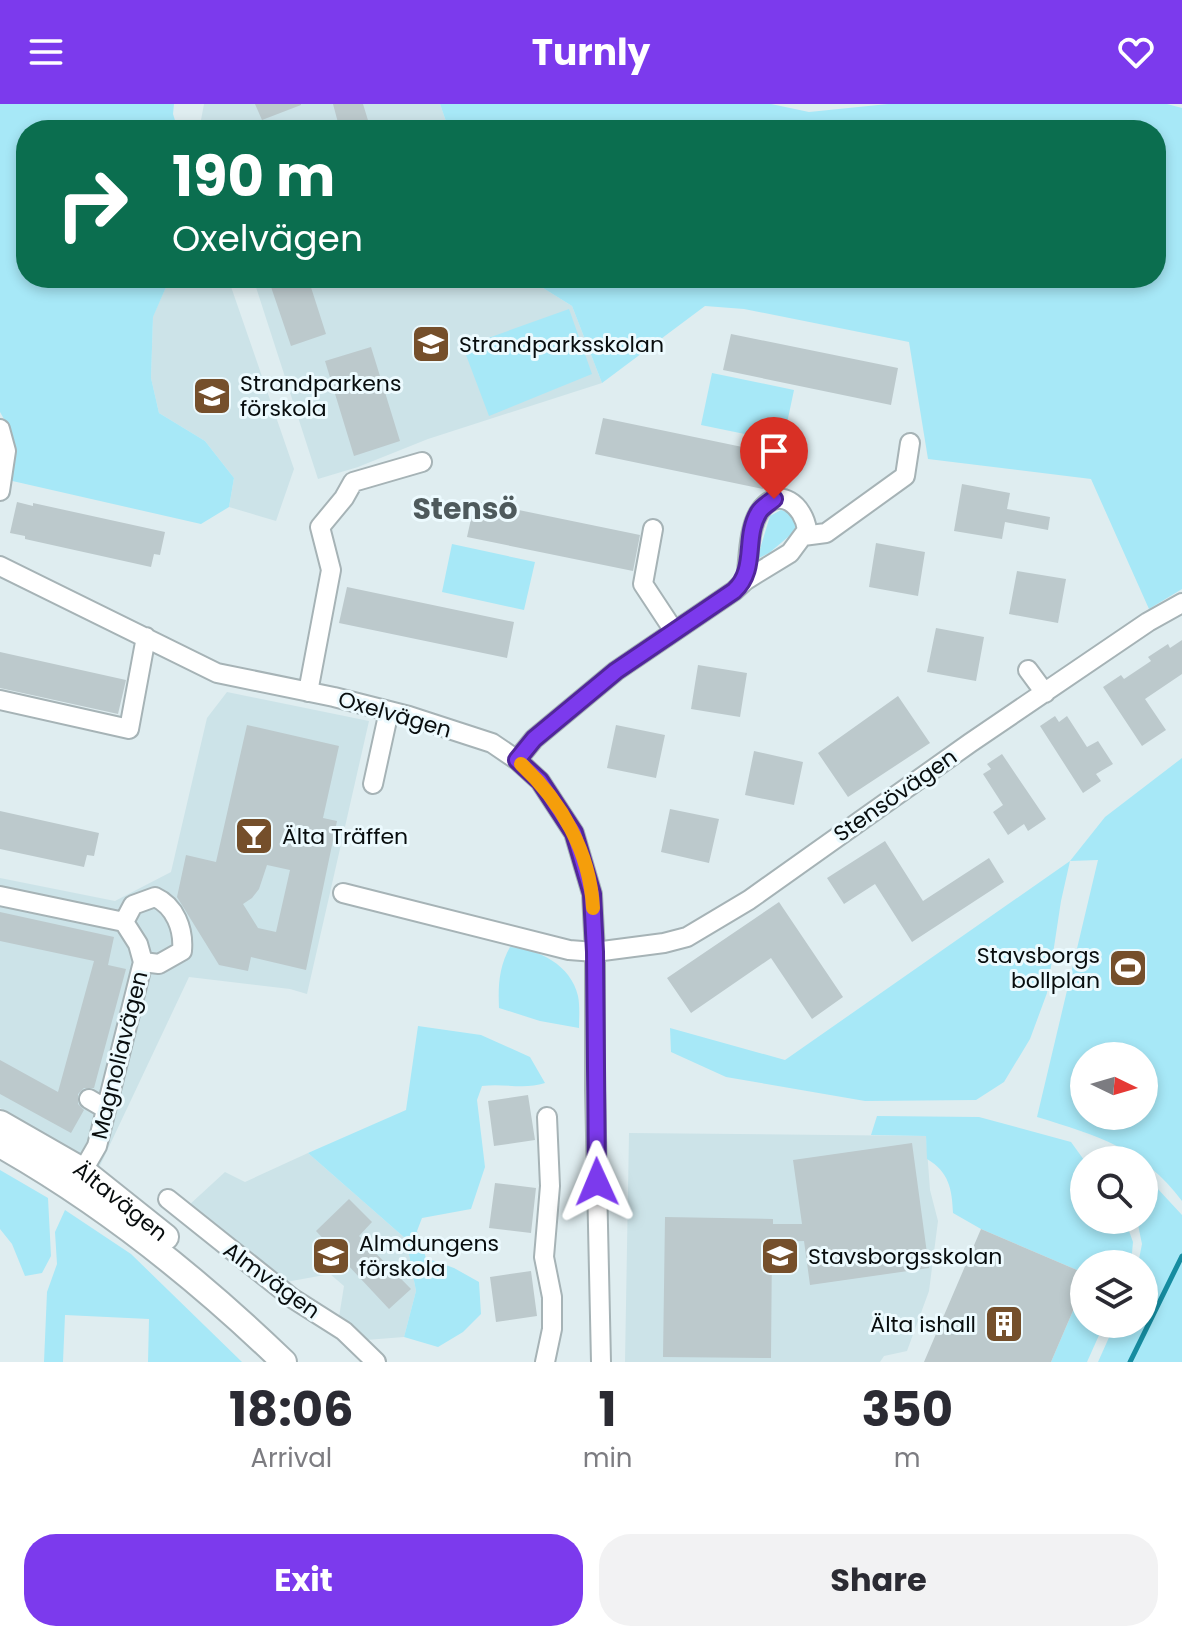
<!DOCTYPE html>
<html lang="en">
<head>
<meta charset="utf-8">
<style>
  body { margin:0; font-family:Poppins,sans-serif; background:#f2f2f3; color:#2b2b33; height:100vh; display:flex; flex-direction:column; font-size:30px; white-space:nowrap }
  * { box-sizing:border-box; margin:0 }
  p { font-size:26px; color:#7c7c81 }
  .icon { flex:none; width:44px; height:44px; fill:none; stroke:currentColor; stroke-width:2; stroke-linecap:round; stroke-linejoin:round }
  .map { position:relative; height:1258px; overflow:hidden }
  .details { display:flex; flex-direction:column; background:#fff; flex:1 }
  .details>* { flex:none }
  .top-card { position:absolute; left:16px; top:16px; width:1150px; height:168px; border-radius:32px; box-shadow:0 4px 12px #0003; background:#0b6e4f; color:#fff; overflow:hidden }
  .needle { width:52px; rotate:95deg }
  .tools { position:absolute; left:1070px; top:938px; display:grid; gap:16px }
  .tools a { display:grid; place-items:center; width:88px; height:88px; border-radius:50%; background:#fff; box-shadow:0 4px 12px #0003; font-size:40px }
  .pin { position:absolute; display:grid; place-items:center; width:68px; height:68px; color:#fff; margin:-82px -34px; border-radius:50% 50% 50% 0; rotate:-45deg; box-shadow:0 0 8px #0007 }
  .pin .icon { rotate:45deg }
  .me { position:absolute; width:88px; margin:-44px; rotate:359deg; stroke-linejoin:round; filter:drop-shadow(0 0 6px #0008) }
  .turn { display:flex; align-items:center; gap:28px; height:168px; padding:0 24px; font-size:36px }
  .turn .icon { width:104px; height:104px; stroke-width:2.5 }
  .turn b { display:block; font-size:56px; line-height:68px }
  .eta { display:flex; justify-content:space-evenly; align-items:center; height:136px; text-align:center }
  .eta b { font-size:48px; font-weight:700; line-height:56px }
  .action { display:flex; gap:16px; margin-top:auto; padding:16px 24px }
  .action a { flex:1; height:92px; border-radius:32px; background:#7c3aed; color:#fff; font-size:32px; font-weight:700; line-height:92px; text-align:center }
  .action a+a { background:#f2f2f3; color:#2b2b33 }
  header { display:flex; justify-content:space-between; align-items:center; height:104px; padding:0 24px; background:#7c3aed; color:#fff; font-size:36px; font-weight:700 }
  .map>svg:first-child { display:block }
  .built { fill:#cce3e8 }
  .green { fill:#a7e8f7; fill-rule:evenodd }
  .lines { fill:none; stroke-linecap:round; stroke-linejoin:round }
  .stream { stroke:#168ca0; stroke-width:5 }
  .building { fill:#bcc9cc; fill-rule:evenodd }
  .minor-casing { stroke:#a6b3b6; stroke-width:22 }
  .major-casing { stroke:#a6b3b6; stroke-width:28 }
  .minor { stroke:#fff; stroke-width:18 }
  .major { stroke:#fff; stroke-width:24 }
  .route-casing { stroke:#51269a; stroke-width:20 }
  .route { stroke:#7c3aed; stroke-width:14 }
  .slow { stroke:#f59e0b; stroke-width:14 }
  .labels { text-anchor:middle; stroke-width:6; stroke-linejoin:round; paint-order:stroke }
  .poi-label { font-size:22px; fill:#080d0e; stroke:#ecfafe; text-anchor:start }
  .street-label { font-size:22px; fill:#080d0e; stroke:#ecfafe }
  .district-label { font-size:30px; font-weight:bold; fill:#4e5a5c; stroke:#ecfafe }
</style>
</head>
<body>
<header><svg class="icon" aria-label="menu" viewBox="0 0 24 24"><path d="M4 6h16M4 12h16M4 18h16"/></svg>Turnly<svg class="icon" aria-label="heart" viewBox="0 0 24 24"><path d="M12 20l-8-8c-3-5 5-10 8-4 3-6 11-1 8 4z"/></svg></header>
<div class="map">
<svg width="1182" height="1258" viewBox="0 0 1182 1258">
  <rect width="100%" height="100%" fill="#dfedf0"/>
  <!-- built -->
  <path class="built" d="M 204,0 L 440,0 L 449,26 L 205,26 L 201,16 Z
    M 170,174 L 228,174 L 294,365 L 276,417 L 229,403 L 234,374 L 205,337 L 159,309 L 151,274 L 153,212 Z
    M 253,174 L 527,174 L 572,202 L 602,279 L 428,335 L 358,363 L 318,375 Z
    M 227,588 L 369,617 L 307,890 L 290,885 L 189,873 L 98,1066 L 0,1004 L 0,774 L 115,797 L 171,768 L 207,614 Z
    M 629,1029 L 926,1032 L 930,1086 L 938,1117 L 929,1187 L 907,1247 L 884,1252 L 880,1258 L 625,1258 Z
    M 308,1049 L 406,1135 L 416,1187 L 404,1233 L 366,1236 L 339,1213 L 344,1182 L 330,1170 L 286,1178 L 188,1102 L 225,1068 L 245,1078 Z"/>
  <!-- green -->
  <path class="green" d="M 0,0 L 174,0 L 173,10 L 178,26 L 26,26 L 26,174 L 170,174 L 153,213 L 151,274 L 159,309 L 205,337 L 234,374 L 229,403 L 201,420 L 8,376 C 16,346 16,335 0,308 Z
    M 440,0 L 771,0 L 809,8 L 888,0 L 1167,0 L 1182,4 L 1182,485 L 1149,505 L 1091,375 L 928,355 L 909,238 L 744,205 L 705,202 L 602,279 L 572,202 L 527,174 L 1156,174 L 1156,26 L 449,26 Z
    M 569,205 L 592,270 L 489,312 L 463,243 Z
    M 712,269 L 794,286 L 783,338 L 701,321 Z
    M 781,406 C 792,409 798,417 794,428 L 769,449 L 757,455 L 770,412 Z
    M 452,440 L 535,458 L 524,506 L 442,488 Z
    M 1182,654 L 1182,1097 C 1144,1045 1096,1031 1037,1013 L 1098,756 L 1070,757 L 1061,797 L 1047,889 L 1030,935 L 1004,978 L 976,996 L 865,997 L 726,973 L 671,948 L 670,924 L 785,956 L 1070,757 L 1105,713 ZM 1084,952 L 1144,952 L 1144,1012 L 1084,1012 Z
    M 510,843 C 539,845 571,861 578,892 C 580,902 579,914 579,924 L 540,917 L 499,904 C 498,881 499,863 510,843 Z
    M 418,922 L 481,931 L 530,953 L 545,979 C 524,986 504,979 482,982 L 477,996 L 485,1063 L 471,1105 L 422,1114 L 417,1127 L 426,1154 L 454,1164 L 479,1178 L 481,1210 L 463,1228 L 438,1243 L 404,1233 L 416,1187 L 406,1135 L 308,1049 L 406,1006 Z
    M 877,1012 L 979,1013 L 1071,1038 L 1084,1056 L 1084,1116 L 1125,1116 L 1133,1138 L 1131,1160 L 1084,1160 L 1084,1169 L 981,1125 L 953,1109 C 952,1085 949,1068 927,1055 L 926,1032 L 871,1031 Z
    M 0,1066 L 48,1094 L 51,1152 L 42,1169 L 25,1172 L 12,1140 L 0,1125 Z
    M 1144,1070 L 1182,1111 L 1182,1258 L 1098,1258 L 1115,1220 L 1144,1220 L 1144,1160 L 1138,1160 L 1142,1140 L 1137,1116 L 1144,1116 Z
    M 65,1106 L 131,1150 L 242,1258 L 148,1258 L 149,1215 L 65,1211 L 63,1258 L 44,1258 L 47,1188 L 57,1160 L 55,1128 Z
    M 1084,1181 L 1084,1220 L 1104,1220 L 1087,1258 L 1051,1258 Z"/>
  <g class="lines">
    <!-- stream -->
    <path class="stream" d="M 1130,1258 L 1182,1152"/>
  </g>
  <!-- building -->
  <path class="building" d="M 255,0 L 301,0 L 301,1 L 262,16 Z
    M 333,0 L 363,0 L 371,26 L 340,26 Z
    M 268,174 L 308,174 L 326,230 L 291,242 Z
    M 731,230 L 898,264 L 891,301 L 723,266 Z
    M 371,243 L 400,337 L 354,352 L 325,257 Z
    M 603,314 L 771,349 L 763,385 L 595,350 Z
    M 962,380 L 1010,389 L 1007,405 L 1050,413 L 1048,426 L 1005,418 L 1002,435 L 954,427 Z
    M 475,397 L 640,431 L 633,467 L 467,433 Z
    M 17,398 L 33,402 L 33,399 L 165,428 L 160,451 L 154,450 L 151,463 L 25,435 L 25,432 L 10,429 Z
    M 876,439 L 925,448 L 918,492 L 869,483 Z
    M 1017,467 L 1066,475 L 1058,519 L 1009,510 Z
    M 347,483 L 514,518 L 507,554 L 339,519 Z
    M 936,524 L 984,533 L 976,577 L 927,568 Z
    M 1182,536 L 1182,570 L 1145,595 L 1166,626 L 1142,642 L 1103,583 L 1121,571 L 1124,575 L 1151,557 L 1148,553 L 1168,540 L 1170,544 Z
    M 0,548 L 126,576 L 118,610 L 0,584 Z
    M 698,561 L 747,569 L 740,613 L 691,605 Z
    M 898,592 L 930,639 L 848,693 L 818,649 Z
    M 1055,612 L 1059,618 L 1067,612 L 1087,643 L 1098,637 L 1113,660 L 1096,670 L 1101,677 L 1083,689 L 1040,622 Z
    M 247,621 L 339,642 L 323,714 L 337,717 L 306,866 L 251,853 L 248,867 L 219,861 L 177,793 L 186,751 L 216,758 ZM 267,761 L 290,766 L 276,828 L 258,824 L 243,800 L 252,794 L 259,785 Z
    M 616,621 L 665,631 L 656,674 L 607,664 Z
    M 754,647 L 803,658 L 794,701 L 745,691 Z
    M 1002,650 L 1046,715 L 1028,727 L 1024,720 L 1008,731 L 993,708 L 1003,701 L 983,670 L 991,665 L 987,660 Z
    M 670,705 L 719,715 L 709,759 L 661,748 Z
    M 0,707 L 99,729 L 94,752 L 87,751 L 84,763 L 0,745 Z
    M 885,737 L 923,797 L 989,754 L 1004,778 L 912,838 L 875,780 L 844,800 L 827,774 Z
    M 779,798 L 843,893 L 812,915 L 771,854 L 691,909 L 667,874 Z
    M 0,808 L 114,833 L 108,861 L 126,865 L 94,984 L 84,984 L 78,990 L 78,1000 L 84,1006 L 71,1029 L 0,990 L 0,956 L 58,988 L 94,857 L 0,837 Z
    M 528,991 L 535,1036 L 494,1042 L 488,997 Z
    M 912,1039 L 929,1164 L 810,1181 L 804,1137 L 772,1138 L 771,1254 L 663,1253 L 665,1113 L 773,1115 L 773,1120 L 802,1120 L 793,1056 Z
    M 495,1079 L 536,1084 L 531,1129 L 489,1124 Z
    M 349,1095 L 372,1118 L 359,1132 L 411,1185 L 389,1205 L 316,1127 Z
    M 981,1125 L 1084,1169 L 1084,1181 L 1051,1258 L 924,1258 Z
    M 531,1167 L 537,1212 L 496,1218 L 490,1173 Z"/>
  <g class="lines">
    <!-- minor casing -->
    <g class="minor-casing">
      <path id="minor" d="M 0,325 L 6,347 L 0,387
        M 653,425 L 643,480 L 674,527
        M 803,432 L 826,429 L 905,372 L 910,339
        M 0,462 L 217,569 L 334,593 L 409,612 L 492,639 L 517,656 L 540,677 L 574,729 L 592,790 L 595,848 L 595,986 L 601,1258
        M 1028,566 L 1045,589
        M 308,588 L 331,466 L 320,423 L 344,394 L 353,378 L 422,358
        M 0,596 L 129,625 L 146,533
        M 517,656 L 534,635 L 616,567 L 734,487 L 746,476 L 790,449 L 807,426 C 804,402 779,380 760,407 C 748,424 749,456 746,476
        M 373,680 L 389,607
        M 343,789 L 569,846 L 595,848 L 664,839 L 687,833 L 749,796 L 970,639 L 1148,518 L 1182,499
        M 0,792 L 124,818
        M 124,818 L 133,801 L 155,793 C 175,802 184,825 182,847 L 159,860 L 143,858
        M 89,995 L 106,1005
        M 78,1075 L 97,1042 L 143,858 L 138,840 L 124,818
        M 168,1095 L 292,1194 L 344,1227 L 376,1258
        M 545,1258 L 552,1225 L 552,1193 L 544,1153 L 550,1082 L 547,1013"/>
    </g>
    <!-- major casing -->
    <g class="major-casing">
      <g id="major">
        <path id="s1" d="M 0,1019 L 82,1066 L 166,1133"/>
        <path d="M 0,1041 C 106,1101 197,1174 284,1258"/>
      </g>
    </g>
    <!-- minor -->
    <use href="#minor" class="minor"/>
    <!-- major -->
    <use href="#major" class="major"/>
  </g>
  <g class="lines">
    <!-- route casing -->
    <g class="route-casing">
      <path id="route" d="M 597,1078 L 595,848 L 592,790 L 574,729 L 540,677 L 517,656 L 534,635 L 616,567 L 734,487 C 758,465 743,434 759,408 C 762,403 769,399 774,395"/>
    </g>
    <!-- route -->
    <use href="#route" class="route"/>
    <!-- slow -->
    <path class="slow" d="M 521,660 C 561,697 590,748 593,804"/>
  </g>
  <!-- icons -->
  <defs>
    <g id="school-square" transform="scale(2)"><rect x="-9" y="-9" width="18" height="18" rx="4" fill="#754f2b" stroke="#ecfafe"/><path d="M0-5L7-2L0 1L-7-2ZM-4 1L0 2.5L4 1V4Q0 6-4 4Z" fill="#fff"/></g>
    <g id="bar-square" transform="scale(2)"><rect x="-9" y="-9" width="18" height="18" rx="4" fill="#754f2b" stroke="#ecfafe"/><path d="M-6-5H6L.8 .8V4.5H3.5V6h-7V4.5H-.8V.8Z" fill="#fff"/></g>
    <g id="stadium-square" transform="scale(2)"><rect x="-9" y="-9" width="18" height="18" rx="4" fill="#754f2b" stroke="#ecfafe"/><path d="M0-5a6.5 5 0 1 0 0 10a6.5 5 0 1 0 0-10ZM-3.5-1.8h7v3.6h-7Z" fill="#fff"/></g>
    <g id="building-square" transform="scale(2)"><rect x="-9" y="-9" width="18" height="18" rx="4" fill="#754f2b" stroke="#ecfafe"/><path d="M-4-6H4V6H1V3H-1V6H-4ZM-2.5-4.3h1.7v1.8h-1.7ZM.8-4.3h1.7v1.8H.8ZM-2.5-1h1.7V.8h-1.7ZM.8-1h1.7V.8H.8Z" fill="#fff"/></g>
  </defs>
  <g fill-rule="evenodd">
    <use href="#school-square" x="431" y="240"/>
    <use href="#school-square" x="212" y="292"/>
    <use href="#bar-square" x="254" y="732"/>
    <use href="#stadium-square" x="1128" y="864"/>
    <use href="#school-square" x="331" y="1152"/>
    <use href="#school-square" x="780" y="1152"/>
    <use href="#building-square" x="1004" y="1220"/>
  </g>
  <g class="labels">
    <!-- poi labels -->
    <g class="poi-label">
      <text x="459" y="248">Strandparksskolan</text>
      <text x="240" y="287">Strandparkens<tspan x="240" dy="25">förskola</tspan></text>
      <text x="282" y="740">Älta Träffen</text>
      <text x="1100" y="859" text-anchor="end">Stavsborgs<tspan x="1100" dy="25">bollplan</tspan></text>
      <text x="359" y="1147">Almdungens<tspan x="359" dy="25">förskola</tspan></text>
      <text x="808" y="1160">Stavsborgsskolan</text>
      <text x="976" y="1228" text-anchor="end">Älta ishall</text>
    </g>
    <!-- street labels -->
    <g class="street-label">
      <text transform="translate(395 610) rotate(16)" y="8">Oxelvägen</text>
      <text transform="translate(895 691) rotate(-35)" y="8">Stensövägen</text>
      <text transform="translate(119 951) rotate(-76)" y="8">Magnoliavägen</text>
      <text dy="8" stroke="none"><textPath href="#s1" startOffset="144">Ältavägen</textPath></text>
      <text transform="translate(272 1176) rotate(36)" y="8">Almvägen</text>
    </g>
    <!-- district labels -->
    <g class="district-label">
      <text x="465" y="415">Stensö</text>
    </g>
  </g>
</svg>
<div class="tools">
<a><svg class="needle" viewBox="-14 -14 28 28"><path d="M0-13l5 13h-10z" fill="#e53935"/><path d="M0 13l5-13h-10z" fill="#7c7c81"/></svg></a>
<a><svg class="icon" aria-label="search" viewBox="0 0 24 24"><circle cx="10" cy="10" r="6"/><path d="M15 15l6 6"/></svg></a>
<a><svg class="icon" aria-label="layers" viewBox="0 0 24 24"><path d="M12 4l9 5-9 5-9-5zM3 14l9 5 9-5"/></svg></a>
</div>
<div class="pin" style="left:774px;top:395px;background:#d93025"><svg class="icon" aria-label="arrive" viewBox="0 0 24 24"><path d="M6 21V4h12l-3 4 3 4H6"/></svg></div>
<svg class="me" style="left:597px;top:1078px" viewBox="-20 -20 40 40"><path d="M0-17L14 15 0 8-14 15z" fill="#7c3aed" stroke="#fff" stroke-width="4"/></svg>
<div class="top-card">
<div class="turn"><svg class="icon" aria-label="right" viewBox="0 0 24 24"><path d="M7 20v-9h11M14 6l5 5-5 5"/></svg><div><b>190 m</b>Oxelvägen</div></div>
</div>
</div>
<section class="details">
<div class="eta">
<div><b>18:06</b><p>Arrival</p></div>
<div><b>1</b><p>min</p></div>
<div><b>350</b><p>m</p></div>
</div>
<div class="action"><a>Exit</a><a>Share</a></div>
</section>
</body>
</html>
